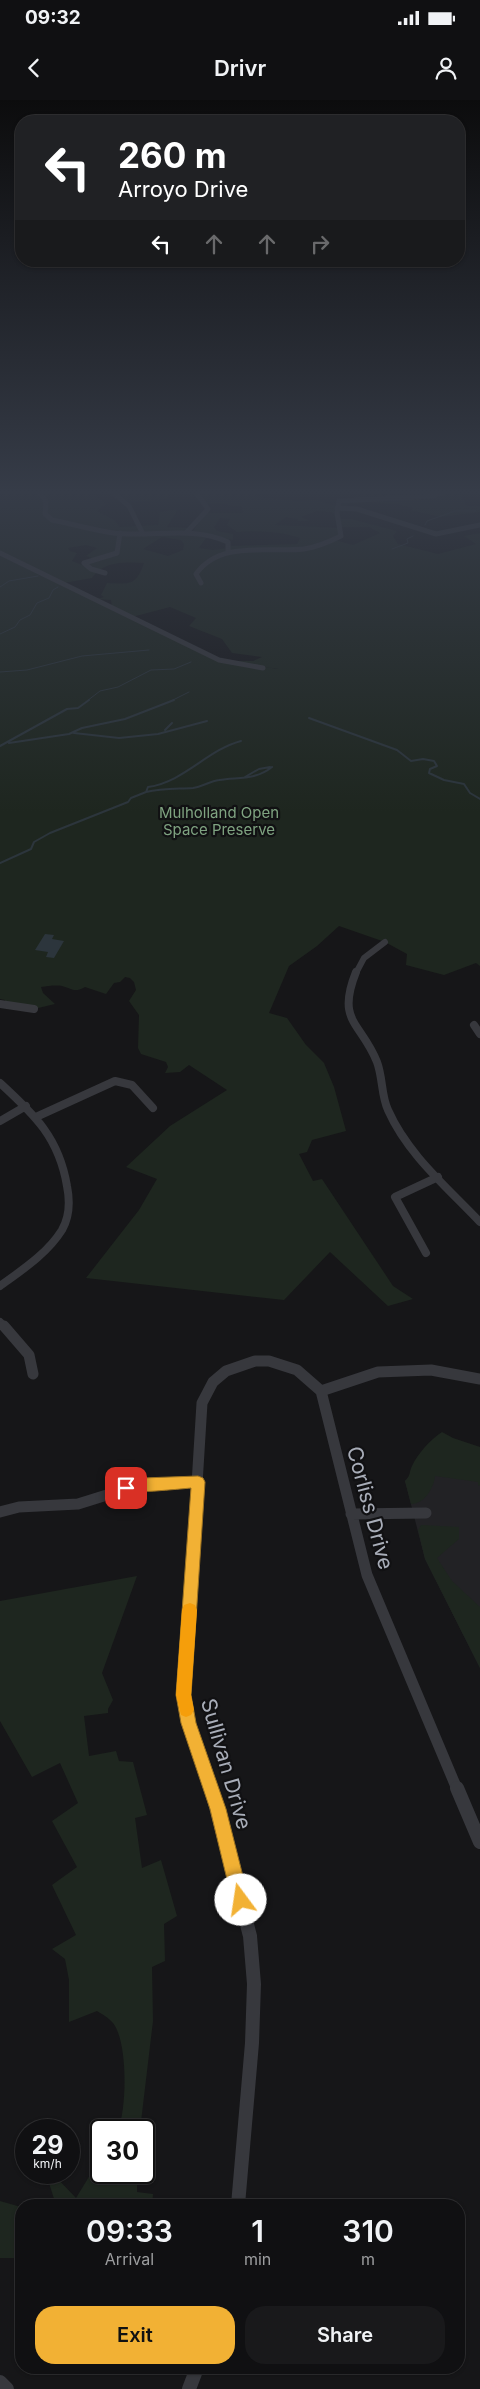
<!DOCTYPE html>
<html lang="en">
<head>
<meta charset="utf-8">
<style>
  body { margin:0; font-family:Inter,sans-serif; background:#19191b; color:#f1f3f6; height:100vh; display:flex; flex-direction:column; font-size:19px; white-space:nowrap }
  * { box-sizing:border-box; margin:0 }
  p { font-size:16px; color:#9c9d9f }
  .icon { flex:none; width:28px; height:28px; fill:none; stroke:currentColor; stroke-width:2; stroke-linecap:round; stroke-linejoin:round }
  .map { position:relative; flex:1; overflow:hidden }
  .details { position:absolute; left:15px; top:2099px; width:450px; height:175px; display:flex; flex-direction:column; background:#101012; border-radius:20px; box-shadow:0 1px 4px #0004,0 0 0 1px #303032 }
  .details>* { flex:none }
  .guide { position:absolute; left:15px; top:15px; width:450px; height:152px; border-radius:20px; box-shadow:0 1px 4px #0004,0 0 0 1px #303032; background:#202124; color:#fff; overflow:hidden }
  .speed { position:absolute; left:15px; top:2019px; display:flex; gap:10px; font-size:25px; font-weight:700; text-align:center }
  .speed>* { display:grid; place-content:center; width:65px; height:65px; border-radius:50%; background:#101012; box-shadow:0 1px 4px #0004,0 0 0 1px #303032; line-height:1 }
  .speed small { font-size:12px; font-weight:400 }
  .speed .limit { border:2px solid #111; border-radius:8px; background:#fff; color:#111 }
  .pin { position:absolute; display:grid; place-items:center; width:42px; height:42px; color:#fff; margin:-21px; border-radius:10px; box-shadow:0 2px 8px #0006 }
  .me { position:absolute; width:55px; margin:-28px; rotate:346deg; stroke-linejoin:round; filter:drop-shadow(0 0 4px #0008) }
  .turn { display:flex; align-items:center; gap:18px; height:105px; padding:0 20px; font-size:22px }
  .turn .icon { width:65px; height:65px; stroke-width:2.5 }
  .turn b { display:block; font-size:35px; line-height:42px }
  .lanes { display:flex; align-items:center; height:48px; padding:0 20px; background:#0003; justify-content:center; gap:25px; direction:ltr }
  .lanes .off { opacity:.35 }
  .eta { display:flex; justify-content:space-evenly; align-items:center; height:85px; text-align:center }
  .eta b { font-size:30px; font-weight:600; line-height:35px }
  .button { display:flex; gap:10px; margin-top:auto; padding:10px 20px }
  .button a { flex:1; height:58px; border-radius:20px; background:#f2b134; color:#111; font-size:20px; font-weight:600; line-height:58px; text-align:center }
  .button a+a { background:#19191b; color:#f1f3f6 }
  .status { display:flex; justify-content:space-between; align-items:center; height:35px; padding:0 25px; background:#101012; direction:ltr }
  .status svg { height:14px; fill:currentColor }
  header { display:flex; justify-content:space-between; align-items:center; height:65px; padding:0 20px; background:#101012; font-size:22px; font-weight:600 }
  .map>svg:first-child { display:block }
  .built { fill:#222225 }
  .green { fill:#1e261f; fill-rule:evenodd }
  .water { fill:#2c353c }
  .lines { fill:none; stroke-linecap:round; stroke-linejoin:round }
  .stream-far1 { stroke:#2c353c; stroke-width:1 }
  .stream { stroke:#2c353c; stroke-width:2 }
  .minor-far4 { stroke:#37383d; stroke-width:5 }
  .minor-far3 { stroke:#37383d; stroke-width:6 }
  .minor-far2 { stroke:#37383d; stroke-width:8 }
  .minor-far1 { stroke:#37383d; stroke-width:11 }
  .minor { stroke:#37383d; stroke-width:14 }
  .route { fill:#f2b134; stroke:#9d7322 }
  .slow { fill:#f59e0b }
  .labels { text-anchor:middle; stroke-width:4.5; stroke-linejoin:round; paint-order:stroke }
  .far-park-label { font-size:15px; fill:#7fa381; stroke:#111113 }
  .near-street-label { font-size:21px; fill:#a8adb8; stroke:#111113 }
</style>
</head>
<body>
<div class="status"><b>09:32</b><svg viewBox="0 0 49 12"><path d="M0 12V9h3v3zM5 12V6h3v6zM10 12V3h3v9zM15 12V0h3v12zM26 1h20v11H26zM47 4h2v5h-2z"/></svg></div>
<header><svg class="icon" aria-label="back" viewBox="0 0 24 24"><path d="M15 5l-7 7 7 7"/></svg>Drivr<svg class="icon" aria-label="person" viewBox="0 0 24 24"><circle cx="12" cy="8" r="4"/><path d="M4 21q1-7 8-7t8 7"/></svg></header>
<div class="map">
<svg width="480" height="2289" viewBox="0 0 480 2289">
  <rect width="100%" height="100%" fill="#161618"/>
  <!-- built -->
  <path class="built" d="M 419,1366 L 480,1370 L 480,1568 L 425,1459 L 405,1381 Z"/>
  <!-- green -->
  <path class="green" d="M 0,391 L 106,391 L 94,394 L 106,404 L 97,411 L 114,420 L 120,427 L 158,425 L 160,412 L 178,409 L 167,427 L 191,428 L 187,432 L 206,438 L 199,448 L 213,450 L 228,448 L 228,446 L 297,444 L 300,438 C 284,432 254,430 237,432 L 227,425 L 230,419 L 220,418 L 214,427 L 217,431 L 233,434 L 233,440 L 193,431 L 206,413 L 243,413 L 242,407 L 216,403 L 205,404 L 199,398 L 201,391 L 273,391 L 271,394 L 259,393 L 255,397 L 296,401 L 317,400 L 332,405 L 359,398 L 360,393 L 347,391 L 459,391 L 466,406 L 480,406 L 480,412 L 440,417 L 411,410 L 413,408 L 397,404 L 352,401 L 337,413 L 317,411 L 301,417 L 310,421 L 298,421 L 297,419 L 286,417 L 275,425 L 341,428 L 341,436 L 335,440 L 353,445 L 380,433 L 369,427 L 340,427 L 338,419 L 351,419 L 397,431 L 393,436 L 398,444 L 438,454 L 476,444 L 464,436 L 480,433 L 480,866 L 476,863 L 444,875 L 406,865 L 407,854 L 385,842 L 339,826 L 317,846 L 289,866 L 269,913 L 287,918 L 306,945 L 324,963 L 334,987 L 346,1031 L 312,1040 L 307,1052 L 299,1054 L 313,1081 L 322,1079 L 393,1186 L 413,1199 L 388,1206 L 330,1152 L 284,1200 L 86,1178 L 139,1110 L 157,1079 L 126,1067 L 170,1026 L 227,990 L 189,965 L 180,972 L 165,973 L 168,967 L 166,962 L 141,954 L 138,948 L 139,915 L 129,901 L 136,890 L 134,882 L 130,878 L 125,877 L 120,882 L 114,883 L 106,894 L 85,887 C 74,893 73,889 62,886 C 56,885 48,886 41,887 L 43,893 L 55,904 L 34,909 L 4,904 L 5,900 L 0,899 L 0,455 L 219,560 L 278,569 L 229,561 L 253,561 L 262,557 L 232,553 L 222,539 L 189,526 L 196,518 L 170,507 L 132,517 L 112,507 L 111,500 L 97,499 L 104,497 L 101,495 L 107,483 C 130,484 136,486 144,463 C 125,462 104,461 92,478 L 63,483 L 0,453 ZM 162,437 L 181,440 L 184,444 L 183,450 L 168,456 L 143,449 ZM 86,445 L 97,448 L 86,456 L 94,459 L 85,466 L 72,461 L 77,453 L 70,451 L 68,448 Z
    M 111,391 L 169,391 L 167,392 L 167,399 L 126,403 Z
    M 442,1332 L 453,1338 L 480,1347 L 480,1385 L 478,1386 L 478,1382 L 435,1376 C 434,1387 425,1404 411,1404 L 405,1381 C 411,1375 409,1372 412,1366 C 418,1353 431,1339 442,1332 Z
    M 421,1425 L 459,1427 L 459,1439 L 437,1458 L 452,1481 L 480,1507 L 480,1568 L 425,1459 L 418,1430 Z
    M 137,1476 L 102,1573 L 113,1600 L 108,1609 L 108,1613 L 84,1616 L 89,1656 L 116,1651 L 119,1661 L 133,1662 L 147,1715 L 135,1718 L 142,1768 L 161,1760 L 177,1816 L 164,1824 L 165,1861 L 152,1867 L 153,1921 L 140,2030 L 118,2030 C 127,2008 128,1942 113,1923 C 109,1918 102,1914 97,1911 L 69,1922 L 69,1880 L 65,1859 L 52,1849 L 76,1835 L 52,1785 L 77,1767 L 52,1721 L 78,1703 L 60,1663 L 32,1677 L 0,1621 L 0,1501 Z
    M 101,2057 L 101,2072 L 137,2073 L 137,2092 L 153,2094 L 152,2105 L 56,2105 L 49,2083 L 55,2076 L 76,2098 Z
    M 0,2101 L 21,2107 L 21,2158 L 0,2158 Z"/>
  <!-- water -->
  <path class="water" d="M 45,834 L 54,835 L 52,839 L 64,841 L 54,858 L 46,857 L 48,852 L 35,850 Z"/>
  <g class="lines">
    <!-- stream-far1 -->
    <path class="stream-far1" d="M 425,425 L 427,421 L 455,411 L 476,411
      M 392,449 L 408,443 L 407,439 L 413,436
      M 0,487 L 9,481 L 38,476
      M 0,534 L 15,527 L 20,520 L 30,515 L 37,503 L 49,498 L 53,490 L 58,487
      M 0,572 L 27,570 L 82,556 L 149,550
      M 87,601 L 100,591 L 118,587 L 151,570 L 174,569 L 191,562
      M 171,601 L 189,592"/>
    <!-- stream -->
    <path class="stream" d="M 309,618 L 397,650 L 411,661 L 423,659 L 434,661 L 437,666 L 430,669 L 429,673 L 444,680 L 464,684 L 470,693 L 480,699
      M 165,630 L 172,623
      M 74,633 L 119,638 L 158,634 L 207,621
      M 9,643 L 69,634 L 82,628 L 125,619 L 174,600
      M 0,646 L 67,609 L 78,608 L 89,600
      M 245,677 L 259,669 L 270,667
      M 146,692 C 162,688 177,689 193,688 C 202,687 210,681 219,680 C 239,677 256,680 272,667
      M 0,763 L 31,749 L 34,742 L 50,733 L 128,702 L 131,698 L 146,692 L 148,687 C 184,682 207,650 241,641"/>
    <!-- minor-far4 -->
    <path class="minor-far4" d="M 39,391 L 46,402 L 45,414 L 52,420 C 72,424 93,430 113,433 C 152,438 191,425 228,442 L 228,451
      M 111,391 L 129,406 L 142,432
      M 337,408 L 357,409 L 436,434 L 480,425
      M 187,432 L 208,409 L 197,394 L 201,391
      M 0,453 L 219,560 L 263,568
      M 105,473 L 91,469 L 84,463 L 117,453 L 120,433
      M 201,483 L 196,474 C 220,440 268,453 304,449 C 317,447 329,442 341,436 L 337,413 L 339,401 L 433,396 L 446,391"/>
    <!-- minor-far3 -->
    <path class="minor-far3" d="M 356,873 L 364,858 L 385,842"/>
    <!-- minor-far2 -->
    <path class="minor-far2" d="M 356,872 C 336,922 361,922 377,962 C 383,978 381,995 388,1010 C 408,1055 447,1087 480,1122
      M 0,904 L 34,909
      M 474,925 L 480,934
      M 0,983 C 35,1015 59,1038 67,1086 C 70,1101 70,1116 62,1130 C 47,1154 22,1170 0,1186
      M 36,1017 L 115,981 L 132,985 L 153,1008
      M 0,1021 L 26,1006
      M 426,1153 L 395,1097 L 438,1077
      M 0,1222 L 5,1227"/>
    <!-- minor-far1 -->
    <path class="minor-far1" d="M 4,1226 L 29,1255 L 33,1274
      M 321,1291 L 378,1272 L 431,1270 L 480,1279
      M 0,1412 L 19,1407 L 78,1404 L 142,1384 L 198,1382
      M 351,1414 L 426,1413
      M 211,1689 L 188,1623 L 184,1595 L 202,1303 L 213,1282 L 226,1271 L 255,1261 L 269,1261 L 297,1270 L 321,1291 L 367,1475 L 457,1689"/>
    <!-- minor -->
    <path class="minor" d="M 211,1688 L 250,1836 L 254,1884 L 252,1943 L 238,2105
      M 457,1688 L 480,1742
      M 0,2282 L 7,2289
      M 189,2289 L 197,2268"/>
  </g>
  <!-- sky -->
  <linearGradient id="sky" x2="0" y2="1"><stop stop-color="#0c0c0d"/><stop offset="0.55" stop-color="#363c48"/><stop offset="1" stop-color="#363c48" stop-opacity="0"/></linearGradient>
  <rect width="480" height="712" fill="url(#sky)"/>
  <!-- route -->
  <path class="route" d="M 198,1376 L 203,1378 L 205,1382 L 191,1595 L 196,1623 L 226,1709 L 249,1800 L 246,1805 L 241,1808 L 235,1805 L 232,1800 L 210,1709 L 181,1623 L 176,1595 L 191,1388 C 181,1389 125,1394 121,1392 L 119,1388 L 121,1384 L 142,1378 Z"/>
  <!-- slow -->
  <path class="slow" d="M 190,1503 L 195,1505 L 197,1510 L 191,1595 L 194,1610 L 191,1615 L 186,1617 L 181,1615 L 176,1595 L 182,1510 L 184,1505 Z"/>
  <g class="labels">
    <!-- far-park labels -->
    <g class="far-park-label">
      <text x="219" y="718">Mulholland Open<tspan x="219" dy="17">Space Preserve</tspan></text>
    </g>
    <!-- near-street labels -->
    <g class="near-street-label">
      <text transform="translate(370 1408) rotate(75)" y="7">Corliss Drive</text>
      <text transform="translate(226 1664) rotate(74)" y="7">Sullivan Drive</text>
    </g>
  </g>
</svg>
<div class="speed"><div>29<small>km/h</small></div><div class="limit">30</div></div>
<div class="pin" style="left:126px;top:1388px;background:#d93025"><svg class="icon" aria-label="arrive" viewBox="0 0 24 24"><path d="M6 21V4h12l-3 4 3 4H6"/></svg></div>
<svg class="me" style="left:241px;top:1800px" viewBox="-20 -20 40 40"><circle r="19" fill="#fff"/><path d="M0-13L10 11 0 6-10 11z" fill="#f2b134"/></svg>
<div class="guide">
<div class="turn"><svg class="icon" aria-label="left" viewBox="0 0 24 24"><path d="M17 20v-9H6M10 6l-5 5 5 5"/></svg><div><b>260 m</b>Arroyo Drive</div></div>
<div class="lanes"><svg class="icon" aria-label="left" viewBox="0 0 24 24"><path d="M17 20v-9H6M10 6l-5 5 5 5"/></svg><svg class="icon off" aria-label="ahead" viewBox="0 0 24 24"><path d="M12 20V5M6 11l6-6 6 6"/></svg><svg class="icon off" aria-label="ahead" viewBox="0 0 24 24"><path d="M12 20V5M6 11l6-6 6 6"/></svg><svg class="icon off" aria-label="right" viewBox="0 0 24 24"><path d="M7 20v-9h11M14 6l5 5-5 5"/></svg></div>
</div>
<section class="details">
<div class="eta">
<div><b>09:33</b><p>Arrival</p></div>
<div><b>1</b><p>min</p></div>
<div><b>310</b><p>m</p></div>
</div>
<div class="button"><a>Exit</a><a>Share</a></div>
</section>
</div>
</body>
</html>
